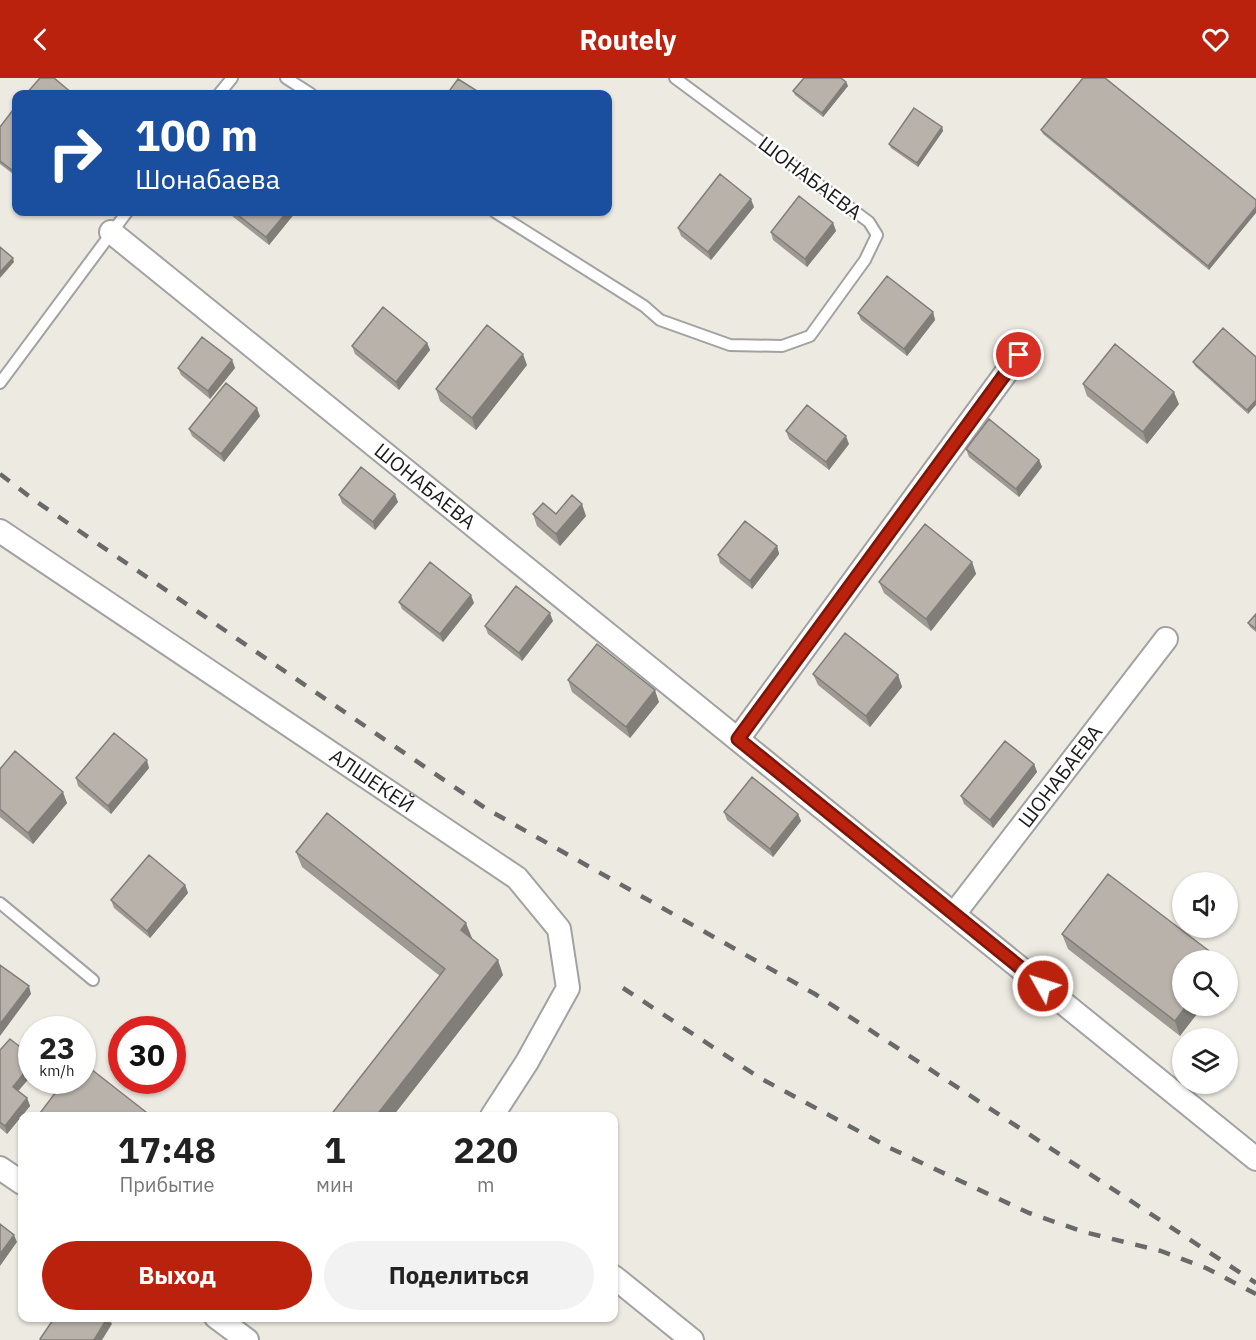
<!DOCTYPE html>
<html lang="ru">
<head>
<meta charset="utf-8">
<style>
  body { margin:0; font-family:"IBM Plex Sans",sans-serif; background:#f2f2f2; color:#222; height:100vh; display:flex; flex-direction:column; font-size:22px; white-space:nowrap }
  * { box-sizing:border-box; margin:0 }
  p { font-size:20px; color:#767676 }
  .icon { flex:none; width:33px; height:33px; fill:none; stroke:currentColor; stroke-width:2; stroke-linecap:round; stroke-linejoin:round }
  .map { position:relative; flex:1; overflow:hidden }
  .side { position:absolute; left:18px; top:1034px; width:600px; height:210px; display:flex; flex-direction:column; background:#fff; border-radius:12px; box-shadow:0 2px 4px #0004 }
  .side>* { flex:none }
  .hud { position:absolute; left:12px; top:12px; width:600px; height:126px; border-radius:12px; box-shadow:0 2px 4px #0004; background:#1a4fa0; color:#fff; overflow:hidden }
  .tools { position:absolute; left:1172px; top:794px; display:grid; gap:12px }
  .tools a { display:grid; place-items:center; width:66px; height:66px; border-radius:50%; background:#fff; box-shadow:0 2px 4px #0004; font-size:30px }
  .speed { position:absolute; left:18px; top:938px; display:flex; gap:12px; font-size:30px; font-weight:700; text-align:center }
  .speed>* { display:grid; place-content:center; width:78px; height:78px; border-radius:50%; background:#fff; box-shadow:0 2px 4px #0004; line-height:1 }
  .speed small { font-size:15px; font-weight:400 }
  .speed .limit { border:9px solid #d22; background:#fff; color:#111 }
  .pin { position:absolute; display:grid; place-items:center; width:51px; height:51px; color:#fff; margin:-26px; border:3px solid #fff; border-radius:50%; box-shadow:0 2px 6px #0007 }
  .me { position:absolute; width:66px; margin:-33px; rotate:309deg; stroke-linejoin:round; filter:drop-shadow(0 0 4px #0008) }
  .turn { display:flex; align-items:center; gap:21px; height:126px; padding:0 24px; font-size:27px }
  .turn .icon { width:78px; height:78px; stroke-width:2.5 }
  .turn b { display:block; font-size:42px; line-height:51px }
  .eta { display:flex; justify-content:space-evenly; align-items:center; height:102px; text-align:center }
  .eta b { font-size:36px; font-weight:700; line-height:42px }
  .cta { display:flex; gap:12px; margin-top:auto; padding:12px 24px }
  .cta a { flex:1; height:69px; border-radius:36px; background:#ba220d; color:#fff; font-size:24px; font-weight:700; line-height:69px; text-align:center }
  .cta a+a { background:#f2f2f2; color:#222 }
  header { display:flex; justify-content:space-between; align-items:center; height:78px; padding:0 24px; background:#ba220d; color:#fff; font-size:27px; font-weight:700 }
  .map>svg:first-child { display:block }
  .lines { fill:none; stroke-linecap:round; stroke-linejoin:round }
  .service-casing { stroke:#a2a2a2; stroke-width:14 }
  .minor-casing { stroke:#a2a2a2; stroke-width:26 }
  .service { stroke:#fff; stroke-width:10 }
  .minor { stroke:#fff; stroke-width:22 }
  .rail { stroke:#696969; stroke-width:4.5; stroke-dasharray:12 12; stroke-linecap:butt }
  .wall { fill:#9e9993 }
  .shaded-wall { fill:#817d78 }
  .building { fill:#b8b2ab; stroke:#817d78; stroke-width:1.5 }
  .route-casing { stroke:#791608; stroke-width:15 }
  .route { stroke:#ba220d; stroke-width:10 }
  .labels { text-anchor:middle; stroke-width:5; stroke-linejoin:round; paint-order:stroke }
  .street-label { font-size:20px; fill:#1b1b1b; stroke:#fff }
</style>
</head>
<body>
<header><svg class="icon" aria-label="back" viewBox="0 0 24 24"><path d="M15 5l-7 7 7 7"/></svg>Routely<svg class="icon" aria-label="heart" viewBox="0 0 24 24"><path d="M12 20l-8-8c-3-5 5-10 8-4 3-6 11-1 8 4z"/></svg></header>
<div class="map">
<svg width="1256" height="1262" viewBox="0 0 1256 1262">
  <rect width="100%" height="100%" fill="#eceae1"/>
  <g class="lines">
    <!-- service casing -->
    <g class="service-casing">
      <path id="service" d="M 286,0 L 311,16
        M 219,16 L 232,0
        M 495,134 L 644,228 L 660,242 L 730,267 L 782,268 L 810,258 L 865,182 L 877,157 L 869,144 L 675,0
        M 0,305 L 127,134
        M 0,825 L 93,902"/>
    </g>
    <!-- minor casing -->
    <g class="minor-casing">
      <g id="minor">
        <path id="s1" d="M 111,154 L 1256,1081"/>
        <path id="s2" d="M 0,453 L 517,800 L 559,851 L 568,910 L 527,984 L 492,1038"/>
        <path d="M 738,661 L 1019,277"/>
        <path id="s3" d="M 954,836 L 1166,561"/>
        <path d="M 0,1090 L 22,1105"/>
        <path d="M 614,1199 L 692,1262"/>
        <path d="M 216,1239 L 247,1262"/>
      </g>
    </g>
    <!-- service -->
    <use href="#service" class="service"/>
    <!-- minor -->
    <use href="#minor" class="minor"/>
    <!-- rail -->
    <path class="rail" d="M 0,396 L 34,422 L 485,730 L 815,916 L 1256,1205
      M 623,910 L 760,1000 L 890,1070 L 1029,1135 L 1084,1154 L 1161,1173 L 1206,1190 L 1256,1216"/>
  </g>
  <!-- wall -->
  <path class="wall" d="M 846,4 L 848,8 L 823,39 L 795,17 L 793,13 Z
    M 16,28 L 16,92 L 13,96 L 0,86 L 0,49 Z
    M 942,49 L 943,53 L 918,89 L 891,70 L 889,66 Z
    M 1041,52 L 1256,122 L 1209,192 L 1043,56 Z
    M 754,129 L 711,182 L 681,158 L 678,150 Z
    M 227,134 L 294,134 L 295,135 L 269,167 Z
    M 833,145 L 836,153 L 807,189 L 773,162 L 771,154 Z
    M 933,234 L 935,242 L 907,278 L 861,242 L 858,235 Z
    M 1223,250 L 1248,336 L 1195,288 L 1193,284 Z
    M 427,265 L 430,272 L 399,312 L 355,276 L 352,268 Z
    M 232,282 L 235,290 L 210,321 L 181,297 L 178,290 Z
    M 527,287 L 476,352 L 440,323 L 436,311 Z
    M 1083,306 L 1179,326 L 1147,366 L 1087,318 Z
    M 260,338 L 224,384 L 192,358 L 189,351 Z
    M 786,353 L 849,366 L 829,392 L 789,361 Z
    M 966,371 L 1039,382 L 1042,389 L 1019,419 L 969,379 Z
    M 339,417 L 398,424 L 375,452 L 342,425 Z
    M 533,436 L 586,438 L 560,468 L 537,448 Z
    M 777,468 L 779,476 L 752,511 L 720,485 L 718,477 Z
    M 972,484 L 976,496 L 931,553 L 884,515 L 879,504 Z
    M 399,524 L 474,525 L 443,564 L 402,531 Z
    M 1256,536 L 1256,554 L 1250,549 L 1248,545 Z
    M 553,543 L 522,583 L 488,556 L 485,548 Z
    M 813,596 L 898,597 L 902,609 L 870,649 L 818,607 Z
    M 568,602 L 659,624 L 630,660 L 572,614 Z
    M 1034,686 L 1037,694 L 993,750 L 964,726 L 961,718 Z
    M 149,690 L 111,736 L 78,708 L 76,700 Z
    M 0,691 L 67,725 L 33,766 L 0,739 Z
    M 724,734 L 798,736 L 801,743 L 773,779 L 727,742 Z
    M 296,774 L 472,860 L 471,861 L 503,897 L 393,1038 L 330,1038 L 440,898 L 302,789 Z
    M 185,807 L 188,815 L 150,860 L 114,830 L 111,822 Z
    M 1062,856 L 1221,882 L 1180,958 L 1068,871 Z
    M 0,972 L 18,1013 L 27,1020 L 30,1028 L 7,1056 L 0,1050 Z"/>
  <!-- shaded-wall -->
  <path class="shaded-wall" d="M 846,4 L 848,8 L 823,39 L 822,35 Z
    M 942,49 L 943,53 L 918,89 L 917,85 Z
    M 16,86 L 16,92 L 13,96 L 12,92 Z
    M 751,121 L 754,129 L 711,182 L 708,174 Z
    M 1256,129 L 1256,135 L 1209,192 L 1208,188 Z
    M 287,134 L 294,134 L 295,135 L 269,167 L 266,159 Z
    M 833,145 L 836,153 L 807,189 L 805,181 Z
    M 13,180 L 14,184 L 0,200 L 0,194 Z
    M 933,234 L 935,242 L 907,278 L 904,271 Z
    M 427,265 L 430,272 L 399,312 L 396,304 Z
    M 523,276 L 527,287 L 476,352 L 472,340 Z
    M 232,282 L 235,290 L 210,321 L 208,313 Z
    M 1174,314 L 1179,326 L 1147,366 L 1143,354 Z
    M 1256,322 L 1256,327 L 1248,336 L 1247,332 Z
    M 257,330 L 260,338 L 224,384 L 221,376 Z
    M 846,358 L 849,366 L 829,392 L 826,384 Z
    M 1039,382 L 1042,389 L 1019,419 L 1016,411 Z
    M 395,416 L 398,424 L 375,452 L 373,444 Z
    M 582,426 L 586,438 L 560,468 L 556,456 Z
    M 777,468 L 779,476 L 752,511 L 750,503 Z
    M 972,484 L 976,496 L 931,553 L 926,541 Z
    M 471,517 L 474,525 L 443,564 L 440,556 Z
    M 550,535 L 553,543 L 522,583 L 519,575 Z
    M 898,597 L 902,609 L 870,649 L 866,638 Z
    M 655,612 L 659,624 L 630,660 L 626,649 Z
    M 147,682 L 149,690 L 111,736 L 108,728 Z
    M 1034,686 L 1037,694 L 993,750 L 990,742 Z
    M 63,714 L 67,725 L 33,766 L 28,755 Z
    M 798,736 L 801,743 L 773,779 L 770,771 Z
    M 185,807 L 188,815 L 150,860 L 147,853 Z
    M 466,845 L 472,860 L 466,868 L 461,852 Z
    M 498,882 L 503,897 L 393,1038 L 376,1038 Z
    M 29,908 L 31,916 L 0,958 L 0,946 Z
    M 1187,927 L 1204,927 L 1180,958 L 1175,943 Z
    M 32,985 L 32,997 L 15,1017 L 13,1009 Z
    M 27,1020 L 30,1028 L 7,1056 L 5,1048 Z
    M 14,1157 L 17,1164 L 0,1188 L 0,1176 Z
    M 108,1239 L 112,1246 L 102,1262 L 94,1262 Z"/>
  <!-- building -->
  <path class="building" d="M 40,0 L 54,0 L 73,16 L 26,16 Z
    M 804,0 L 841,0 L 846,4 L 822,35 L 793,13 Z
    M 1083,0 L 1105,0 L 1256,122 L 1256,129 L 1208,188 L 1041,52 Z
    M 458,1 L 482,16 L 447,16 Z
    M 16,28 L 16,86 L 12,92 L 0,83 L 0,49 Z
    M 914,30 L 942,49 L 917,85 L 889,66 Z
    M 720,96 L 751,121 L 708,174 L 678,150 Z
    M 799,118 L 833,145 L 805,181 L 771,154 Z
    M 234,134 L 287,134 L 266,159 Z
    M 0,169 L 13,180 L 0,194 Z
    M 887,198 L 933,234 L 904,271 L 858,235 Z
    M 383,229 L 427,265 L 396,304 L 352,268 Z
    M 487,247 L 523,276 L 472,340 L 436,311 Z
    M 1223,250 L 1256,279 L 1256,322 L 1247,332 L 1193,284 Z
    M 202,259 L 232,282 L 208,313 L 178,290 Z
    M 1115,266 L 1174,314 L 1143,354 L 1083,306 Z
    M 226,305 L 257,330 L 221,376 L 189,351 Z
    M 807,327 L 846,358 L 826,384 L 786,353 Z
    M 989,341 L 1039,382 L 1016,411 L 966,371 Z
    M 361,389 L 395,416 L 373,444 L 339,417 Z
    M 572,417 L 582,426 L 556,456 L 533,436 L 543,425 L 556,436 Z
    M 745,443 L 777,468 L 750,503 L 718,477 Z
    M 925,446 L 972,484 L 926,541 L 879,504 Z
    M 430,484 L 471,517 L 440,556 L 399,524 Z
    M 516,508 L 550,535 L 519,575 L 485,548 Z
    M 1256,536 L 1256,551 L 1248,545 Z
    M 845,555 L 898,597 L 866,638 L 813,596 Z
    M 597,566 L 655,612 L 626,649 L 568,602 Z
    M 114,655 L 147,682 L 108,728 L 76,700 Z
    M 1005,663 L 1034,686 L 990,742 L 961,718 Z
    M 15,673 L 63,714 L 28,755 L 0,731 L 0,691 Z
    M 752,699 L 798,736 L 770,771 L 724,734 Z
    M 327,735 L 466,845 L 461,852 L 498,882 L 376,1038 L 330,1038 L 445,891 L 296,774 Z
    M 149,777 L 185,807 L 147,853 L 111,822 Z
    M 1108,796 L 1221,882 L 1182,882 L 1182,927 L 1187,927 L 1175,943 L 1062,856 Z
    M 0,887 L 29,908 L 0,946 Z
    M 10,961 L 32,978 L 32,985 L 13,1009 L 27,1020 L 5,1048 L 0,1044 L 0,972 Z
    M 82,984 L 151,1038 L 44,1038 L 40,1035 L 65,1002 L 82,1002 Z
    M 0,1146 L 14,1157 L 0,1176 Z
    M 55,1239 L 108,1239 L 94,1262 L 41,1262 L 40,1261 Z"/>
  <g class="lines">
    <!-- route casing -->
    <g class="route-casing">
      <path id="route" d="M 1019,277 L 738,661 L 1043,908"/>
    </g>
    <!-- route -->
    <use href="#route" class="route"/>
  </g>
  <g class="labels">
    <!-- street labels -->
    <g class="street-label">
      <text transform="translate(810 100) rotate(37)" y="7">ШОНАБАЕВА</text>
      <text dy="7" stroke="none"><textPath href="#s1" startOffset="404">ШОНАБАЕВА</textPath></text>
      <text dy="7" stroke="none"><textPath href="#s3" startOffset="174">ШОНАБАЕВА</textPath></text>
      <text dy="7" stroke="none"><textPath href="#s2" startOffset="448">АЛШЕКЕЙ</textPath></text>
    </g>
  </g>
</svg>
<div class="tools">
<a><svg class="icon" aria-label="sound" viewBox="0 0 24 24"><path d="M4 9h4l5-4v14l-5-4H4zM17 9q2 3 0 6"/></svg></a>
<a><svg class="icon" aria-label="search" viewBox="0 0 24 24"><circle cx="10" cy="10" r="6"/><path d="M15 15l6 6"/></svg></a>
<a><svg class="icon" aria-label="layers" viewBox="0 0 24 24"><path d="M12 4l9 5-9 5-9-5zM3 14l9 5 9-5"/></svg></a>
</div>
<div class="speed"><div>23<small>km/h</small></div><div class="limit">30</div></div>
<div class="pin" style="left:1019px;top:277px;background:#d93025"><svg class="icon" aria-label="arrive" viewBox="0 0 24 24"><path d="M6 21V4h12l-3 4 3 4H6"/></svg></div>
<svg class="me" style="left:1043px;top:908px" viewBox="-20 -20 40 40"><circle r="17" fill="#ba220d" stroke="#fff" stroke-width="3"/><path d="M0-11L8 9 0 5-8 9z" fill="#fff"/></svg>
<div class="hud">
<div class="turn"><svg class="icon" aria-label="right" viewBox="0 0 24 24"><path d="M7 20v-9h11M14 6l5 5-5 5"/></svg><div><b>100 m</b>Шонабаева</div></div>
</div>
<section class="side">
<div class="eta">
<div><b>17:48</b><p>Прибытие</p></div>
<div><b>1</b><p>мин</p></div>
<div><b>220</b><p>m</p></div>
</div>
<div class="cta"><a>Выход</a><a>Поделиться</a></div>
</section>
</div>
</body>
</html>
